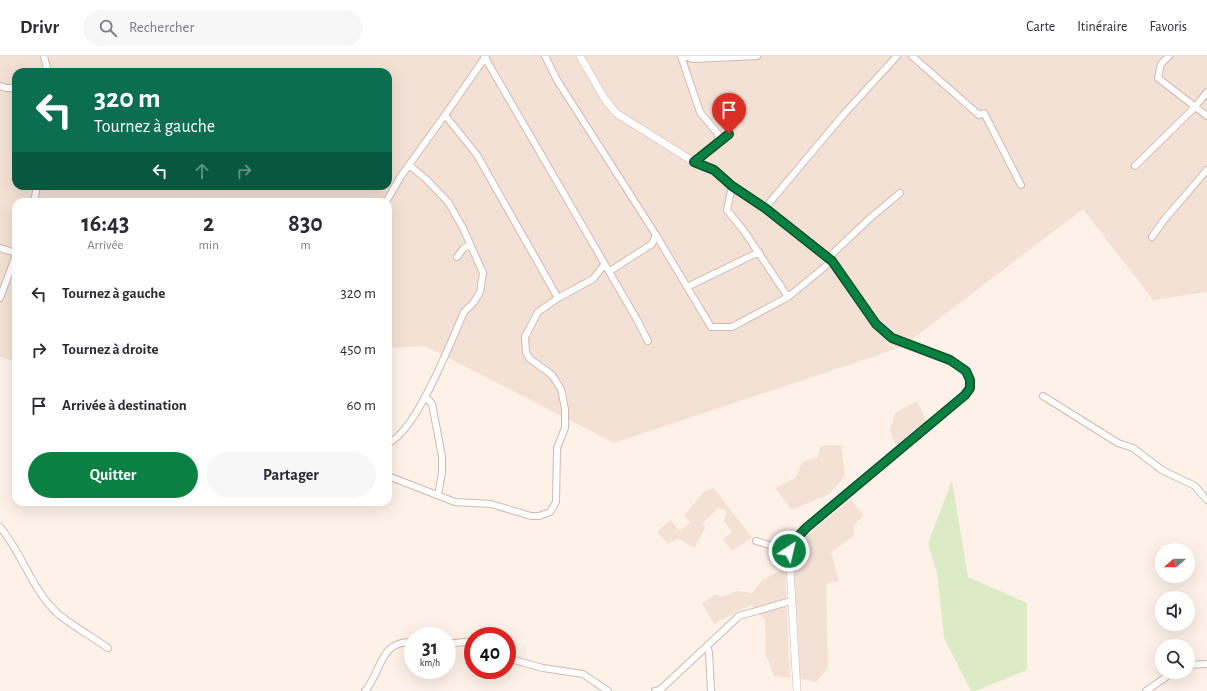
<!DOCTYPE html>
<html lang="fr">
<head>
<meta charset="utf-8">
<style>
  body { margin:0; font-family:"Alegreya Sans",sans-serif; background:#f7f7f7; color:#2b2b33; height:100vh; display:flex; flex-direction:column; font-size:15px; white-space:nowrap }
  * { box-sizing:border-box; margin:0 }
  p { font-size:13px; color:#7c7c81 }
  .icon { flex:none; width:22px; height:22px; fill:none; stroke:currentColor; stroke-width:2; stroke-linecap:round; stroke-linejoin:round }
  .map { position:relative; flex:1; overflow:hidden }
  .sheet { position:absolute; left:12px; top:142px; width:380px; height:308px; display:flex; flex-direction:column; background:#fff; border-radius:12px; box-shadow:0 4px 16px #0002 }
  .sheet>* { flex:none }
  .hud { position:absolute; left:12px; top:12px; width:380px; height:122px; border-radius:12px; box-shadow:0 4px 16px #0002; background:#0b6e4f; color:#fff; overflow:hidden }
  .needle { width:26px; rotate:249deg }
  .fabs { position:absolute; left:1155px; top:487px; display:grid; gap:8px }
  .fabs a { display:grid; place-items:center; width:40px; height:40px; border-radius:50%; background:#fff; box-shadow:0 4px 16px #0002; font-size:20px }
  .speed { position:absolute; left:404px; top:571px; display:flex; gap:8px; font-size:20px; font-weight:700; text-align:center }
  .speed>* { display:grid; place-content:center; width:52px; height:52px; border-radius:50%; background:#fff; box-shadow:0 4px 16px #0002; line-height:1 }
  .speed small { font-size:10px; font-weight:400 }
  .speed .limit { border:6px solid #d22; background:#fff; color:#111 }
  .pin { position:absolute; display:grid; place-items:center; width:34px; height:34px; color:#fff; margin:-41px -17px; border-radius:50% 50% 50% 0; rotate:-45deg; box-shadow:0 0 4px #0007 }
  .pin .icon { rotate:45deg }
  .me { position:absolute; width:44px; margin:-22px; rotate:35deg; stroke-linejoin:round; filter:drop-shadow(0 0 3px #0008) }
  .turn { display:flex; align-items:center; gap:14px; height:84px; padding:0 16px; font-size:18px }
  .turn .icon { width:52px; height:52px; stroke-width:2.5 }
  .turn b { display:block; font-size:28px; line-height:34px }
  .lanes { display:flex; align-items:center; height:38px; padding:0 16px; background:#0003; justify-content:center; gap:20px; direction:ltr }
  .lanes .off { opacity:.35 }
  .eta { display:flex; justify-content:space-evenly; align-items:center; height:68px; text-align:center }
  .eta b { font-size:24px; font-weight:700; line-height:28px }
  .button { display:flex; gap:8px; margin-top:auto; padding:8px 16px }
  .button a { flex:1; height:46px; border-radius:24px; background:#0b8043; color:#fff; font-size:16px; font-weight:700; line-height:46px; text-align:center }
  .button a+a { background:#f7f7f7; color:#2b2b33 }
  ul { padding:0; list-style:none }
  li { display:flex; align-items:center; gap:12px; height:56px; padding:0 16px }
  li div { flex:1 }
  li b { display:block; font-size:15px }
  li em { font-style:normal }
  header { display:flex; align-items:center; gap:24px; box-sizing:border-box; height:56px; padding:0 20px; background:#fff; border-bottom:1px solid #e1e1e2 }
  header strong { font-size:19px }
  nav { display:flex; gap:22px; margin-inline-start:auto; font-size:14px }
  .search { width:280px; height:36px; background:#f7f7f7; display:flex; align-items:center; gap:10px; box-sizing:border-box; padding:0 14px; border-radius:22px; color:#7c7c81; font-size:15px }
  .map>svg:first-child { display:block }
  .residential { fill:#f4e1d6; fill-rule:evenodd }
  .green { fill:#dbebc5 }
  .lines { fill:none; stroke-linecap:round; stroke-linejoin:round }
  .minor-casing { stroke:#d1b9af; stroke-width:8 }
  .tertiary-casing { stroke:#d1b9af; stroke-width:8 }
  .minor { stroke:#fff; stroke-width:6 }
  .tertiary { stroke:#fff; stroke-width:7 }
  .route-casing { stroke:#07532c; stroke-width:10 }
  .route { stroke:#0b8043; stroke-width:7 }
</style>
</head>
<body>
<header>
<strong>Drivr</strong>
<div class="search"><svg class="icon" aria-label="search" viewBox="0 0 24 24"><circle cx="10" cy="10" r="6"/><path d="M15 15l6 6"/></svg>Rechercher</div>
<nav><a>Carte</a><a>Itinéraire</a><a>Favoris</a></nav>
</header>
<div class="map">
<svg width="1207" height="635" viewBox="0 0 1207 635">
  <rect width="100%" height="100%" fill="#fdf1e8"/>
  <!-- residential -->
  <path class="residential" d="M 0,0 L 1207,0 L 1207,236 L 1153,244 L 1083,153 L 902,291 L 614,387 L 425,290 L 388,292 L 388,146 L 16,146 L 16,306 L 0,301 ZM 16,16 L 388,16 L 388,130 L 16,130 Z
    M 917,345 L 928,368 L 897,391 L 890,374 L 895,357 Z
    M 841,389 L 845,420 L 829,438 L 792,454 L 775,432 L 796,422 L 802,406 L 817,402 L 821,390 Z
    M 714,432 L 752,482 L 732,495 L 723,483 L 732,476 L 724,465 L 727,455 L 718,452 L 703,467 L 705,472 L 694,492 L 678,482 L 668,488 L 657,476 L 670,464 L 680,475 L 690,466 L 684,460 L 704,435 Z
    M 851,443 L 863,459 L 854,470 L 854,480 L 831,496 L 839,525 L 826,528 L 828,612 L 816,626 L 798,622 L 793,500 L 798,487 Z
    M 785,511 L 790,622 L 774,620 L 766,599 L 765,564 L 751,549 L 714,568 L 702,547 L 716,538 L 722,541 L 737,535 L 752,537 L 763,524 Z"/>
  <!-- green -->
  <path class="green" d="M 952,425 L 968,521 L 1027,547 L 1027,614 L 975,635 L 971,635 L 944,582 L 937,517 L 928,487 Z"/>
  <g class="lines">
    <!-- minor casing -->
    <g class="minor-casing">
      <path id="minor" d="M 44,0 L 48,16
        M 484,0 L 636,262 L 648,285
        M 545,0 L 557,24 L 656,179 L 711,271 L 732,271 L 788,241 L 832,205
        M 681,0 L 700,56 L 718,78 L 718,87
        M 684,0 L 693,3 L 757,0
        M 912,0 L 979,59 L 984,57 L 1021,129
        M 1169,0 L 1161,8 L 1158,22 L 1207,60
        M 0,30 L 6,32 L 16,32
        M 445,59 L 477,99 L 558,242
        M 694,106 L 729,78
        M 1135,110 L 1195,51 L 1207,36
        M 732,130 L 727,154 L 744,175 L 788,241
        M 34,146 L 37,130
        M 386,146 L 401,120 L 445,59 L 486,0
        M 765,152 L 844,58 L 897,0
        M 1152,181 L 1164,164 L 1207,114
        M 0,192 L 16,197
        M 457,201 L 464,192 L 470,189
        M 828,202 L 869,163 L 900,137
        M 610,215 L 652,188 L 656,179
        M 687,231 L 759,196
        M 0,242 L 16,199
        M 425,340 L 432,348 L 442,400 L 442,417 L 438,439
        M 1043,340 L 1118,387 L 1133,392 L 1162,414 L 1195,430 L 1207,444
        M 388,387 C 416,376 451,285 464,256 L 474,246 L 480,236 L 483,217 L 463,172 L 448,146 L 427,124 L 409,109
        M 388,420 L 455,446 L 491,448 L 531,460 L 539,460 L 550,456 L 556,446 L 557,392 L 565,372 L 565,353 L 561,333 L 552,319 L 530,303 L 526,297 L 525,281 L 538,256 L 558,242 L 593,223 L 604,209
        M 0,471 C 22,497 32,533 56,556 C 69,568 93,581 108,592
        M 756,485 L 789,495
        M 447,588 L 473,585
        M 707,591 L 709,596 L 711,635
        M 507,602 L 543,612 L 583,618 L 608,635
        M 1188,609 L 1207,608
        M 365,635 C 382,616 379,584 413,586
        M 655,635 L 660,634 L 739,560 L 791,545
        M 1146,635 L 1173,616"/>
    </g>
    <!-- tertiary casing -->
    <g class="tertiary-casing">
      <path id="tertiary" d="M 580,0 L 604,42 L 616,57 L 694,106 L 714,114 L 732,130 L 765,152 L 832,205 L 876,268 L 892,282 L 951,304 L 966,315 L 970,324 L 970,332 L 965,339 L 806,473 L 791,488 L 789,495 L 797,635"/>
    </g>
    <!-- minor -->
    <use href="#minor" class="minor"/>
    <!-- tertiary -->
    <use href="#tertiary" class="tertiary"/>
  </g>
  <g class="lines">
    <!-- route casing -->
    <g class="route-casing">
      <path id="route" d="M 729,78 L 694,106 L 714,114 L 732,130 L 765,152 L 832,205 L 876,268 L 892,282 L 950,304 L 966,315 L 970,324 L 970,332 L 965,339 L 806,472 L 791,488 L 789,495"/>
    </g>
    <!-- route -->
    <use href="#route" class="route"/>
  </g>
</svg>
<div class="fabs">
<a><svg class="needle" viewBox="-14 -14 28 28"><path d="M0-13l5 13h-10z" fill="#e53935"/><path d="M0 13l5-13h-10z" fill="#7c7c81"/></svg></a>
<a><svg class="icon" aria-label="sound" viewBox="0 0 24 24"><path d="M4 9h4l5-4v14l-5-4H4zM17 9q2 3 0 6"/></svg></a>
<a><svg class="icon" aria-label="search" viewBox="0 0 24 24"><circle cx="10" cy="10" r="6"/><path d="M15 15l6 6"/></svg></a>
</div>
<div class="speed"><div>31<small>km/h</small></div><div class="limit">40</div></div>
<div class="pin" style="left:729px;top:78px;background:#d93025"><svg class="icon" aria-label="arrive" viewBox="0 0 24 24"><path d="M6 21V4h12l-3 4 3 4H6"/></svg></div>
<svg class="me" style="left:789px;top:495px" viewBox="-20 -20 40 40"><circle r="17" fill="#0b8043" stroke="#fff" stroke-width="3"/><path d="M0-11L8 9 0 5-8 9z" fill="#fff"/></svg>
<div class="hud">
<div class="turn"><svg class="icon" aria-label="left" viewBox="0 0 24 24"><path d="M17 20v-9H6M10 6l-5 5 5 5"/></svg><div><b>320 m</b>Tournez à gauche</div></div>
<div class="lanes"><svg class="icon" aria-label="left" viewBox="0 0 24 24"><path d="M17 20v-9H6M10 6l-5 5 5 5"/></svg><svg class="icon off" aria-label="ahead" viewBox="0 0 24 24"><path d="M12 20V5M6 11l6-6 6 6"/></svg><svg class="icon off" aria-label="right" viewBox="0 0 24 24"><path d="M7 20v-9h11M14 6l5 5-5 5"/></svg></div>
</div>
<section class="sheet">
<div class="eta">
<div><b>16:43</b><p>Arrivée</p></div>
<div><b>2</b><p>min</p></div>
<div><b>830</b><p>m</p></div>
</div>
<ul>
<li><svg class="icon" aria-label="left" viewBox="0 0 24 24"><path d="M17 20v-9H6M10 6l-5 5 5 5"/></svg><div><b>Tournez à gauche</b></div><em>320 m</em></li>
<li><svg class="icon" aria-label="right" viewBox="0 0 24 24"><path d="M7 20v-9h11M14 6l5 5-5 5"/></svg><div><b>Tournez à droite</b></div><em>450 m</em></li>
<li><svg class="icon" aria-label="arrive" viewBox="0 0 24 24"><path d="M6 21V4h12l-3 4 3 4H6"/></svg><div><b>Arrivée à destination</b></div><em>60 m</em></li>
</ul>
<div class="button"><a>Quitter</a><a>Partager</a></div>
</section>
</div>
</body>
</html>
